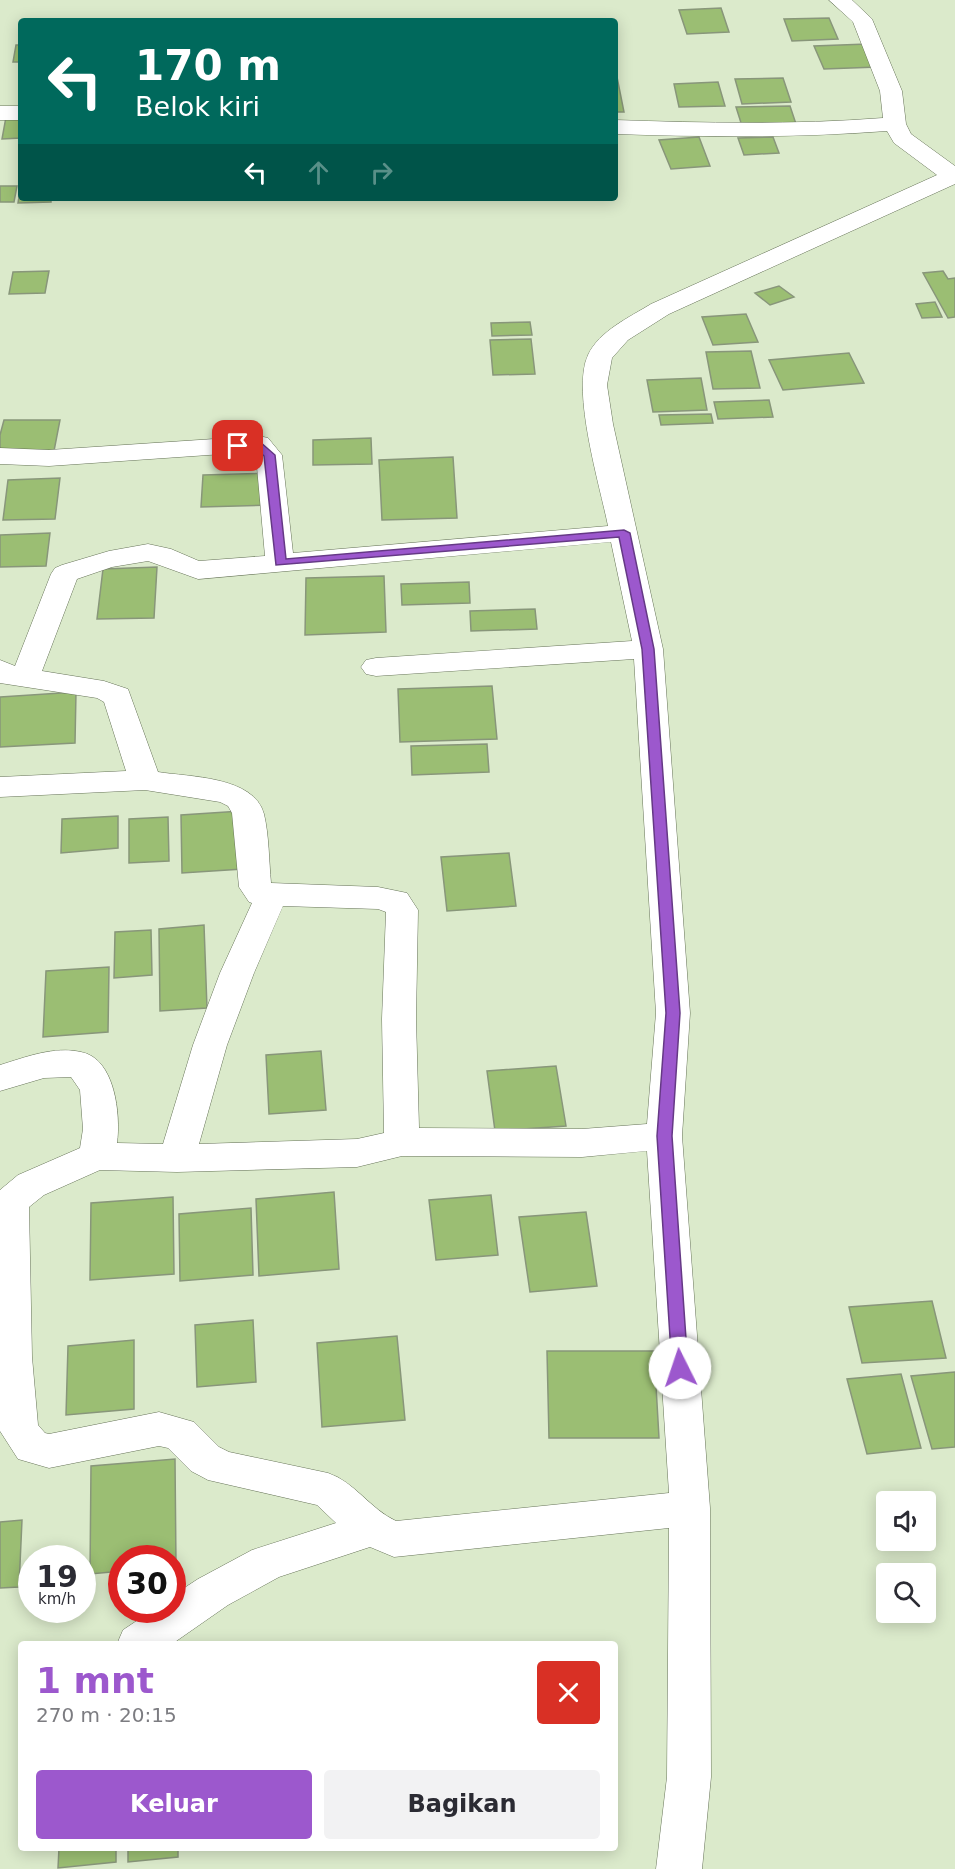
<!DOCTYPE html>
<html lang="id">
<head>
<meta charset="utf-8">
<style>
  body { margin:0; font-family:"DejaVu Sans",sans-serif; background:#f2f2f3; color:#2b2b33; height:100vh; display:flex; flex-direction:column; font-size:22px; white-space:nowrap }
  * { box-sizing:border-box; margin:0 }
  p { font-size:20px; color:#7c7c81 }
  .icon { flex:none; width:33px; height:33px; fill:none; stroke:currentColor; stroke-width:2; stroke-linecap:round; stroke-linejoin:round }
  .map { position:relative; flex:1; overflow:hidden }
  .details { position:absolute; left:18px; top:1641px; width:600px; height:210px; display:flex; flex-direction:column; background:#fff; border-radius:6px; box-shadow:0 3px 15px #0003 }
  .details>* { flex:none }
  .top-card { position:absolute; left:18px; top:18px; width:600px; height:183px; border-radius:6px; box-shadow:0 3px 15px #0003; background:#00695c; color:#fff; overflow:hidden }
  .buttons { position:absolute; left:876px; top:1491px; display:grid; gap:12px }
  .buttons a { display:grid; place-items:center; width:60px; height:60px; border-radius:6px; background:#fff; box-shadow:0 3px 15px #0003; font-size:30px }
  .speed { position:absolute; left:18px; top:1545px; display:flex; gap:12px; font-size:30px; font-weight:700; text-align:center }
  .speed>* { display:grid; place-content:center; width:78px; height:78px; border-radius:50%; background:#fff; box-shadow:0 3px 15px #0003; line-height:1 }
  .speed small { font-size:15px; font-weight:400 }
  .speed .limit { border:9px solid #d22; background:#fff; color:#111 }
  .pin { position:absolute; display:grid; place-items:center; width:51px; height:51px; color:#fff; margin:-26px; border-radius:12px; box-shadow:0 3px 9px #0006 }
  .me { position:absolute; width:66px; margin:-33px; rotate:356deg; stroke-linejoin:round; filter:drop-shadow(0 0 4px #0008) }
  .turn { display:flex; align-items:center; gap:21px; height:126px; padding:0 18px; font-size:27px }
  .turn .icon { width:78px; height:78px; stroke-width:2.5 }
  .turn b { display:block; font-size:42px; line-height:51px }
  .lanes { display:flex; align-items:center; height:57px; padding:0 18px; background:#0003; justify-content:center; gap:30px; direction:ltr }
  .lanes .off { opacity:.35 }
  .round { display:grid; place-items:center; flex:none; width:63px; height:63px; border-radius:6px; background:#f2f2f3 }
  .overview { display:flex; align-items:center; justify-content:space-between; height:102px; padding:0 18px }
  h1 { font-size:36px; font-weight:600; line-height:45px; color:#9c58cd }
  .action { display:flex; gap:12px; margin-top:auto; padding:12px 18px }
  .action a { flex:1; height:69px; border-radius:6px; background:#9c58cd; color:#fff; font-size:24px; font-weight:600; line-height:69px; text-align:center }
  .action a+a { background:#f2f2f3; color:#2b2b33 }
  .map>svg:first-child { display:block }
  .building { fill:#9bbe73; stroke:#88967a; stroke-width:1.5 }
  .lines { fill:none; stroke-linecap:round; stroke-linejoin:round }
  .minor-casing { stroke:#677459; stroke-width:1 }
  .minor { fill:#fff; fill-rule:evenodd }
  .route { fill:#9c58cd; stroke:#653985; stroke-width:1.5 }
</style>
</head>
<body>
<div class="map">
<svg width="955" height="1869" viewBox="0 0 955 1869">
  <rect width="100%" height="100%" fill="#dbeacb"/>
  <!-- building -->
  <path class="building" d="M 721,8 L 729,32 L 687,34 L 679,10 Z
    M 829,18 L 838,39 L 792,41 L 784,19 Z
    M 867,44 L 877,67 L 824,69 L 814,46 Z
    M 16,45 L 21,45 L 21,62 L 13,62 Z
    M 615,72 L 616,72 L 624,112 L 615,112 Z
    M 783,78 L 791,102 L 742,104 L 735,79 Z
    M 718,82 L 725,106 L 679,107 L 674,84 Z
    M 790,106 L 796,124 L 742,126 L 736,107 Z
    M 6,117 L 21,117 L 21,138 L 2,139 Z
    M 699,137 L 710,166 L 671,169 L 659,140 Z
    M 773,137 L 779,153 L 744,155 L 738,138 Z
    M 21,185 L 21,198 L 51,198 L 51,202 L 18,203 Z
    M 0,186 L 17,186 L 14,202 L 0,202 Z
    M 49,271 L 45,293 L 9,294 L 13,272 Z
    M 943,271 L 948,279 L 955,278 L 955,317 L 948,318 L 923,273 Z
    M 779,286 L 794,297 L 770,305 L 755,293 Z
    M 935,302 L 942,317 L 922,318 L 916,304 Z
    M 746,314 L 758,342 L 713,345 L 702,317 Z
    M 530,322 L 532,335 L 492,336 L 491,323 Z
    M 531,339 L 535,374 L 493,375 L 490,340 Z
    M 751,351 L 760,388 L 713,389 L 706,352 Z
    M 849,353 L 864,383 L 783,390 L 769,360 Z
    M 701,378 L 707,410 L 653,412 L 647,380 Z
    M 769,400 L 773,417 L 718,419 L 714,402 Z
    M 711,414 L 713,423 L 661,425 L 659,415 Z
    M 4,420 L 60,420 L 54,451 L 0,451 L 0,435 Z
    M 371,438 L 372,464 L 313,465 L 313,440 Z
    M 453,457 L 457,518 L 382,520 L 379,460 Z
    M 271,473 L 271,505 L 201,507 L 203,475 Z
    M 60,478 L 55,519 L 3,520 L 8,480 Z
    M 50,533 L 46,566 L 0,567 L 0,535 Z
    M 157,567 L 154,618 L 97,619 L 103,569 Z
    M 384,576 L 386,632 L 305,635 L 306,578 Z
    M 469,582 L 470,603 L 402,605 L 401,584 Z
    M 535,609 L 537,629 L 471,631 L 470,611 Z
    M 492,686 L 497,739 L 400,742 L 398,689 Z
    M 76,692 L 75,743 L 0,747 L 0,697 Z
    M 487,744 L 489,772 L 412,775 L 411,746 Z
    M 241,811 L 243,869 L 182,873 L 181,815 Z
    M 118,816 L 118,848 L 61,853 L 62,819 Z
    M 168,817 L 169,861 L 129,863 L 129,819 Z
    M 509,853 L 516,906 L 447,911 L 441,857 Z
    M 204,925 L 207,1008 L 160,1011 L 159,929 Z
    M 151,930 L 152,975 L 114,978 L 115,932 Z
    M 109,967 L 108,1032 L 43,1037 L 46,971 Z
    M 321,1051 L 326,1110 L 269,1114 L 266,1055 Z
    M 556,1066 L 566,1126 L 495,1131 L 487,1071 Z
    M 334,1192 L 339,1269 L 259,1276 L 256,1199 Z
    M 491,1195 L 498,1255 L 436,1260 L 429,1200 Z
    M 173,1197 L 174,1274 L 90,1280 L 91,1203 Z
    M 251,1208 L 253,1275 L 180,1281 L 179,1214 Z
    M 586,1212 L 597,1286 L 530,1292 L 519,1217 Z
    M 932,1301 L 946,1358 L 862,1363 L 849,1307 Z
    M 253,1320 L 256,1382 L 197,1387 L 195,1325 Z
    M 397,1336 L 405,1420 L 322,1427 L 317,1343 Z
    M 134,1340 L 134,1409 L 66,1415 L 68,1346 Z
    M 547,1351 L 654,1351 L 659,1438 L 549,1438 Z
    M 955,1372 L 955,1447 L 932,1449 L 911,1376 Z
    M 901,1374 L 921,1448 L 867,1454 L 847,1379 Z
    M 175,1459 L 176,1566 L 172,1566 L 172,1558 L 122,1558 L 122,1571 L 90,1574 L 91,1466 Z
    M 22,1520 L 19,1587 L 0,1588 L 0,1522 Z
    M 59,1848 L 116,1848 L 116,1862 L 58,1868 Z
    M 128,1848 L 178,1848 L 178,1857 L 128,1862 Z"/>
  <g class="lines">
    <!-- minor casing -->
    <g class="minor-casing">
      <path id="minor" d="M 829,0 L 852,0 L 872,19 L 902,91 L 906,124 L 911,134 L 955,166 L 955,184 L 669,314 L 628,340 L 612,358 L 607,385 L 613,424 L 663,649 L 690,1013 L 682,1136 L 710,1508 L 711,1777 L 702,1869 L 656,1869 L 667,1777 L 669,1528 L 394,1557 L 370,1547 L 279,1577 L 228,1605 L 172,1644 L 117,1644 L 123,1630 L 153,1610 L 172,1610 L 172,1596 L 198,1579 L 252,1550 L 336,1523 L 317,1505 L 208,1480 L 191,1471 L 168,1448 L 159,1446 L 49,1468 L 18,1459 L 0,1431 L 0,1190 L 18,1175 L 80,1148 L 83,1129 L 80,1090 L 71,1077 L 44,1078 L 0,1091 L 0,1065 C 26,1057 54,1046 81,1052 C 115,1058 121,1115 117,1143 L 163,1144 L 193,1045 L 220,973 L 252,903 L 249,902 L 239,887 L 232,813 L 228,806 L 220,802 L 145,790 L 0,797 L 0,777 L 126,771 L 104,702 L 97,698 L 0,683 L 0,660 L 15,666 L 51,574 L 55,568 L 62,565 L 109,551 L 148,544 L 171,549 L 199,561 L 265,556 L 256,456 L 252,452 L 49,466 L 0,464 L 0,448 L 49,450 L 259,436 L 268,438 L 282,455 L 293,553 L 608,526 C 600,486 571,391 588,355 C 599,331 630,317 651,304 L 937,175 L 894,143 L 887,131 C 796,138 706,137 615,134 L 615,120 C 705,123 793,125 883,118 L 880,91 L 853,22 ZM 611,542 L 632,641 L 376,658 L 366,660 L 361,667 L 366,674 L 376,676 L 634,659 L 656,1013 L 647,1124 L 582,1129 L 419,1128 L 416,1019 L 418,910 L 407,893 L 378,887 L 271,883 C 269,861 269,835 264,814 C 254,776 189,777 158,772 L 128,689 L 104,681 L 42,671 L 77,579 L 112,567 L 148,561 L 198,579 ZM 283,906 L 378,909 L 386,912 L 382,1019 L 384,1133 L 357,1139 L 199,1144 L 227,1045 L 254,973 ZM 647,1151 L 669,1493 L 396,1521 C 370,1509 355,1482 328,1473 L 229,1452 L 219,1447 L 194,1422 L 159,1412 L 49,1434 L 45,1433 L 38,1425 L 32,1357 L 29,1207 L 44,1195 L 100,1170 L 177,1172 L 357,1167 L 402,1156 L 582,1157 Z
        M 0,106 L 21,106 L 21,120 L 0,120 Z"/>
    </g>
    <!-- minor -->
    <use href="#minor" class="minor"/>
  </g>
  <!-- route -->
  <path class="route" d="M 259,441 L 275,455 L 286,559 L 624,530 L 630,533 L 654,649 L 680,1013 L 672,1136 L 688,1368 L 686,1373 L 680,1375 L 675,1373 L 672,1368 L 657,1136 L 666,1013 L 642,649 L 619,537 L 276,565 L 264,456 L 256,448 L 238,449 L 232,446 L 238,442 Z"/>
</svg>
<div class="buttons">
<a><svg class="icon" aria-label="sound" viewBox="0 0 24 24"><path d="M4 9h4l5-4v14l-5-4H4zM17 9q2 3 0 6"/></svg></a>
<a><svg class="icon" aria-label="search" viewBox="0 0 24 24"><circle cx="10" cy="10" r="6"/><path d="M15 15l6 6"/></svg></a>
</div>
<div class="speed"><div>19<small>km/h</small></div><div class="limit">30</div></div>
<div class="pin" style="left:238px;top:446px;background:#d93025"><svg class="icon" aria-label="arrive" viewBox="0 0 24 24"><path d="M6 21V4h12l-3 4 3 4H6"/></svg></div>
<svg class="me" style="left:680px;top:1368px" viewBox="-20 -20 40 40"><circle r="19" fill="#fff"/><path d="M0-13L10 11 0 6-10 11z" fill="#9c58cd"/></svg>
<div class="top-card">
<div class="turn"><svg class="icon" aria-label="left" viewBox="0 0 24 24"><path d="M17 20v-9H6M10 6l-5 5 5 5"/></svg><div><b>170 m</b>Belok kiri</div></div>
<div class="lanes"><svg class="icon" aria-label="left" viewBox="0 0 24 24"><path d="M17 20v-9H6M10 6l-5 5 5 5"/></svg><svg class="icon off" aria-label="ahead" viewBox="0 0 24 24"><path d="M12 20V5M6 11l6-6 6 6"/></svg><svg class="icon off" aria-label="right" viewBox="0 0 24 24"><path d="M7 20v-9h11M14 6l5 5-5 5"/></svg></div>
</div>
<section class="details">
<div class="overview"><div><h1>1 mnt</h1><p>270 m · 20:15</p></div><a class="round" style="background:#d93025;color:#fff"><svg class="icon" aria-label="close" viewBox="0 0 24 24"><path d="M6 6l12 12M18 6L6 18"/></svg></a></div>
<div class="action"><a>Keluar</a><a>Bagikan</a></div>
</section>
</div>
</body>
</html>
